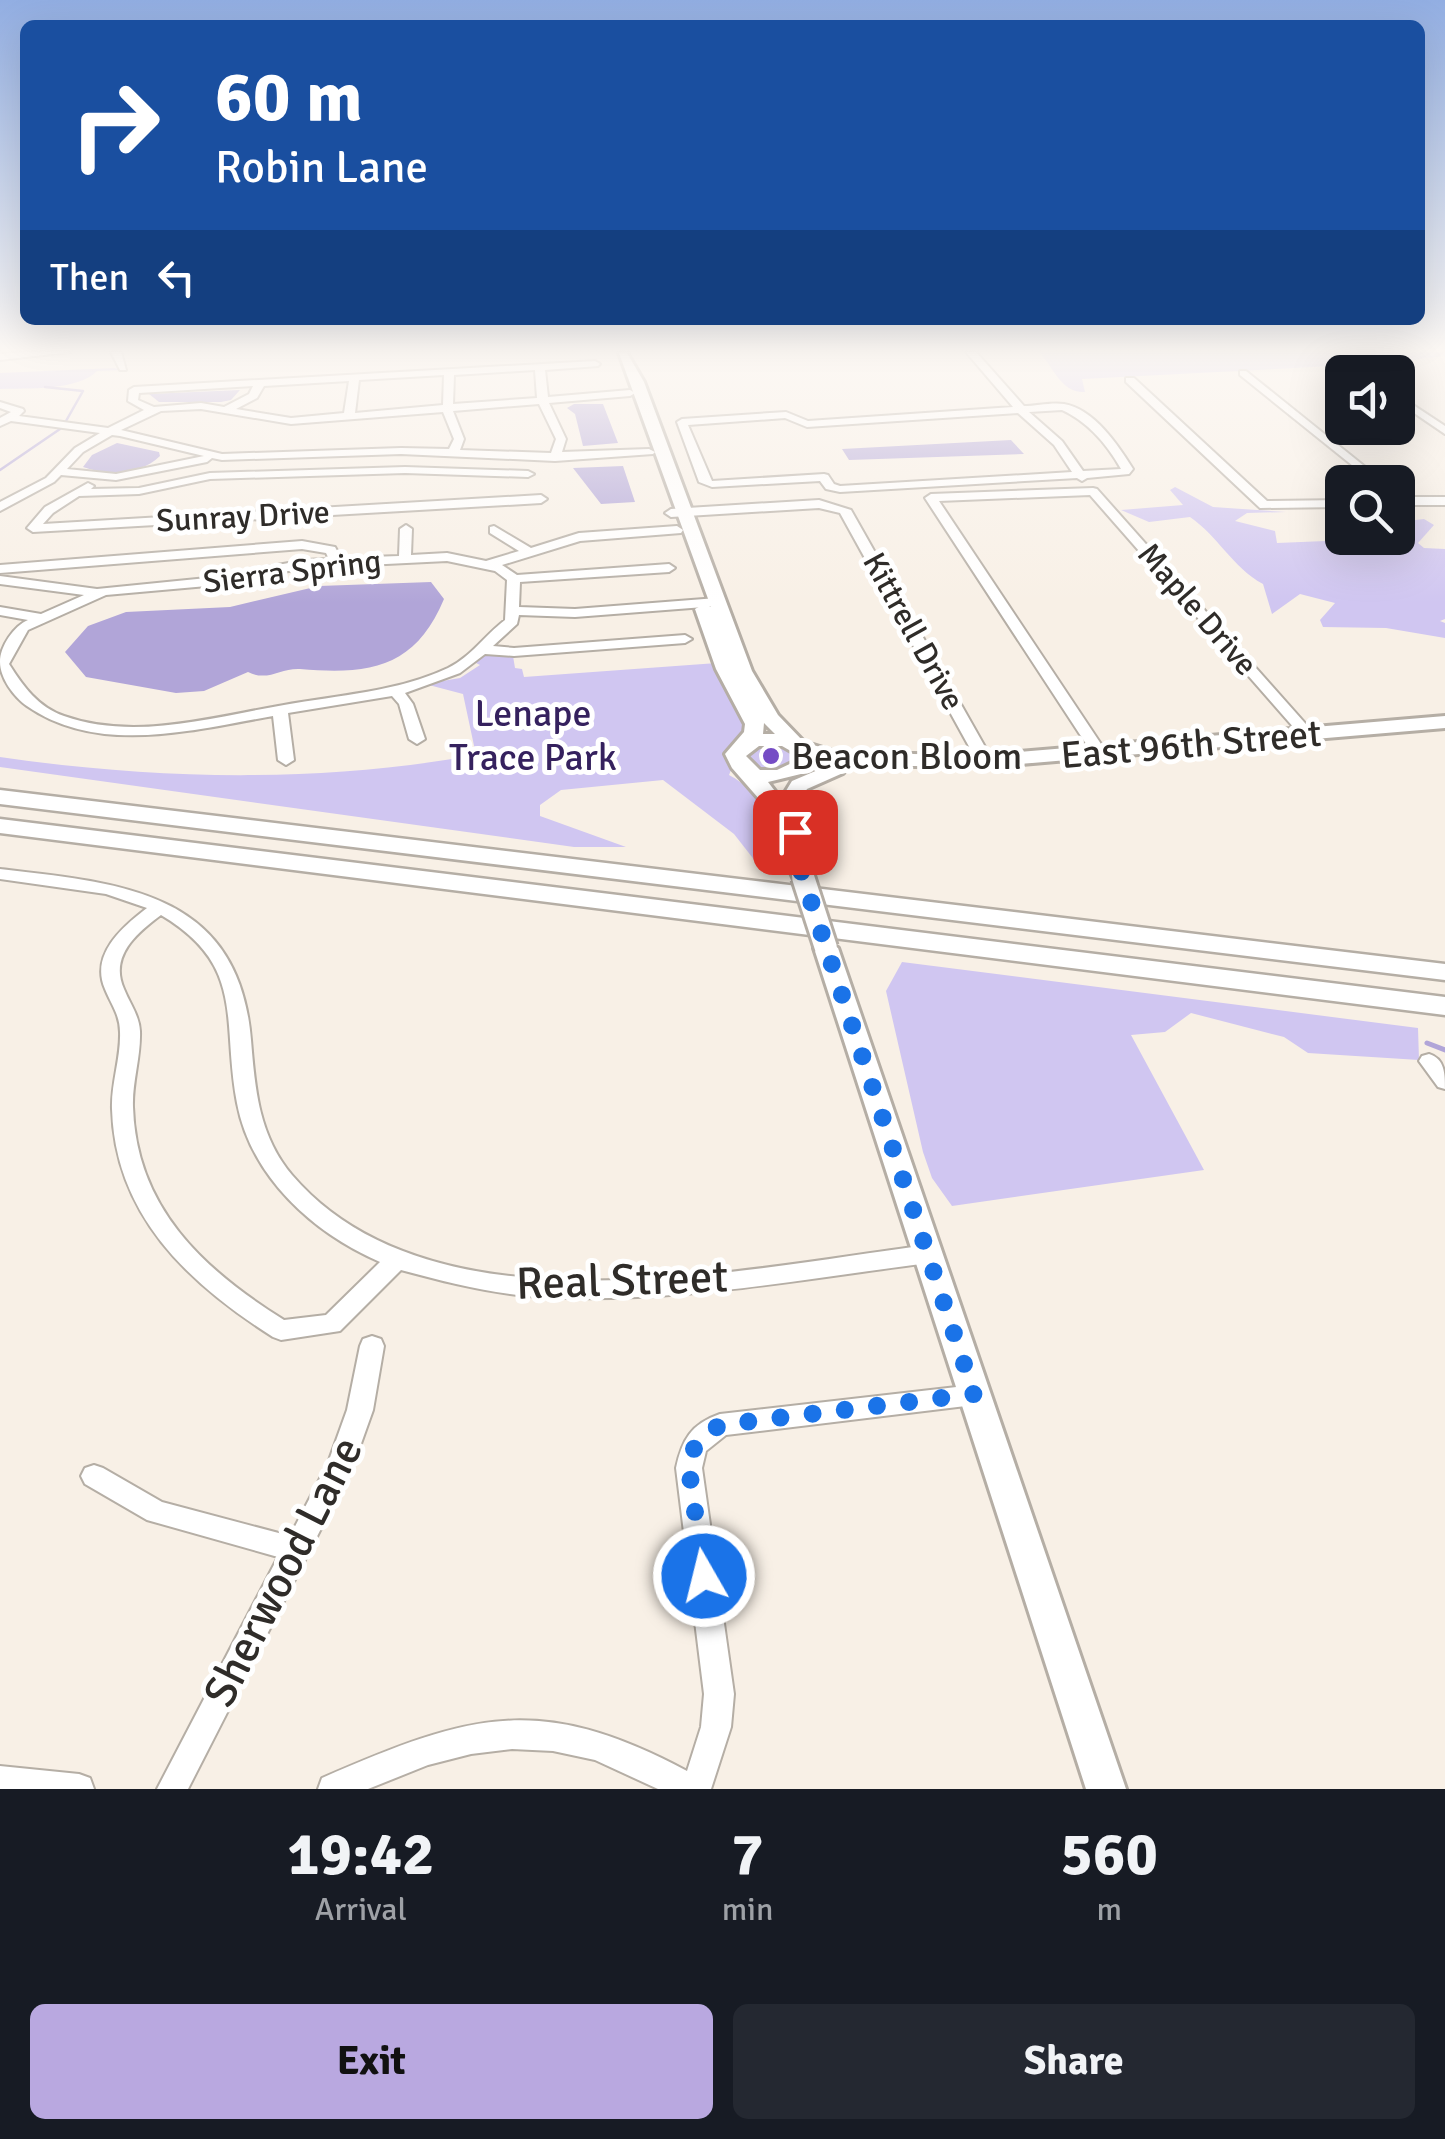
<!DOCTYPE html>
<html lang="en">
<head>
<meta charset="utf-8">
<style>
  body { margin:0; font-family:Signika,sans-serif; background:#242831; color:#f1f3f6; height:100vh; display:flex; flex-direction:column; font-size:38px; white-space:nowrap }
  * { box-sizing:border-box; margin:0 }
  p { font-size:32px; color:#9ea1a6 }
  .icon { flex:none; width:55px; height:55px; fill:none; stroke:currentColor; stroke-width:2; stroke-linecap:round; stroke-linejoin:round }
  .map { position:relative; height:1789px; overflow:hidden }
  .drawer { display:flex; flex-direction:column; background:#171b24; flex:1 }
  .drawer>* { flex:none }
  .top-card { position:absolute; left:20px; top:20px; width:1405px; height:305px; border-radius:15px; box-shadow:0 10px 40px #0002; background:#1a4fa0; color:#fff; overflow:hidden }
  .buttons { position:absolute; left:1325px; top:355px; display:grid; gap:20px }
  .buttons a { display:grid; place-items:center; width:90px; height:90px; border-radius:15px; background:#171b24; box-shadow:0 10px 40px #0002; font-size:50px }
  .pin { position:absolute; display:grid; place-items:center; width:85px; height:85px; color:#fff; margin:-42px; border-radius:20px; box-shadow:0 5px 15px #0006 }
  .me { position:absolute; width:110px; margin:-55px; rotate:352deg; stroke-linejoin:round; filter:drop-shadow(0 0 8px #0008) }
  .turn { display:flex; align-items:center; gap:35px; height:210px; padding:0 30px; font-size:45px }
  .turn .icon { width:130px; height:130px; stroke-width:2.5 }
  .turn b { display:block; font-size:70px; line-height:85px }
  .then { display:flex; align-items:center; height:95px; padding:0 30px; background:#0003; gap:20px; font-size:38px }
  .eta { display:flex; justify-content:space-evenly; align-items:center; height:170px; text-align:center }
  .eta b { font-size:60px; font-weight:800; line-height:70px }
  .primary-button { display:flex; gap:20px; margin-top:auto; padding:20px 30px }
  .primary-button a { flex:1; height:115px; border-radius:15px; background:#b9a8e0; color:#111; font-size:40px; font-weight:800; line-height:115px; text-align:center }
  .primary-button a+a { background:#242831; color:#f1f3f6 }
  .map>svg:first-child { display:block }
  .green { fill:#d0c6f1 }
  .water { fill:#b1a5d8 }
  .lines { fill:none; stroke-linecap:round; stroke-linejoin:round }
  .stream-far1 { stroke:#b1a5d8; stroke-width:2.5 }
  .stream { stroke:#b1a5d8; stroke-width:5 }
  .minor-casing { stroke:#b5aea5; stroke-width:4 }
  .major-casing { stroke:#b5aea5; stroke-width:6 }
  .highway-casing { stroke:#b5aea5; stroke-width:5 }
  .minor { fill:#fff; fill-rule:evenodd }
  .major { fill:#fff; fill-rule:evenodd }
  .highway { fill:#fff; fill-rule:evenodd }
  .major-bridge-casing { stroke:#b5aea5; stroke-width:28; stroke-linecap:butt }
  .major-bridge { stroke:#fff; stroke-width:22 }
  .route { stroke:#1a73e8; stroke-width:18; stroke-dasharray:0 32.4 }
  .poi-dot { fill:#754cc5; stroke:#fff; stroke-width:4 }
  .labels { text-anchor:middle; stroke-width:10; stroke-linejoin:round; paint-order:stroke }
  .far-street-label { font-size:32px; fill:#2f2c29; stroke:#fff }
  .park-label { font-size:38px; fill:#35215e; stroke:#fff }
  .street-label { font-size:38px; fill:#2f2c29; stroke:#fff }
  .poi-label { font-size:38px; fill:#2f2c29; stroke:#fff; text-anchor:start }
  .near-street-label { font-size:45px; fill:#2f2c29; stroke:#fff }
</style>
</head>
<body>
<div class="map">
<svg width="1445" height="1789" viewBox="0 0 1445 1789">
  <rect width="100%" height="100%" fill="#f8f0e6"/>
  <!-- green -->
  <path class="green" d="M 1039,352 L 1445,352 L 1445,356 L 1373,364 L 1082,379 L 1085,392 C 1061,393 1054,368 1039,352 Z
    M 114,368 L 121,370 L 97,371 C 78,391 27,388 0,389 L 0,373 Z
    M 1175,487 L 1213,507 L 1286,512 L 1247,513 L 1235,521 L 1275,531 L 1277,543 L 1398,538 L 1398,522 L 1424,519 L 1434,525 L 1418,543 L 1424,548 L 1445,549 L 1445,619 L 1440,621 L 1445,623 L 1445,638 L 1386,628 L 1323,627 L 1320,620 L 1335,603 L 1300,594 L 1272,614 L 1263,584 C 1232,567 1218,536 1190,517 L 1149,522 L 1121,510 L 1183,505 L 1170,490 Z
    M 481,655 L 513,656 L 515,668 L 522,669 L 524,677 L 717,663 L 750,723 L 729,775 C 764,793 774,831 771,868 L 759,866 L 734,834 L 663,780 L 561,790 L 540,805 L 540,816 L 626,847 L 574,847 L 0,767 L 0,757 C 157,780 320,783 476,755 L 463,694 L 425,684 L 460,678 L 480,665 L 474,662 Z
    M 769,742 L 796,750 L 797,762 L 779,771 L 755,769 L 742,754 Z
    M 902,962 L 1418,1028 L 1419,1060 L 1308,1053 L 1284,1037 L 1191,1013 L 1165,1032 L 1131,1035 L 1204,1170 L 952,1206 L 932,1178 L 923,1152 L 886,991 Z"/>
  <!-- water -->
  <path class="water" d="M 240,390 L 231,400 L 221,402 L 159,402 L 149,394 Z
    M 574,404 L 603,404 L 618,443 L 583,446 L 575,414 L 567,408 Z
    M 1011,440 L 1024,454 L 849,460 L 842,449 Z
    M 117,443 L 159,452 L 160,456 C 141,475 107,476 83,467 L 92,455 Z
    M 623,466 L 635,502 L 601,504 L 573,468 Z
    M 431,582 L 444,599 C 415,668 370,675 300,669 C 280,668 268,682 248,672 L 204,691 L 176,693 L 86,677 L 65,652 L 88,626 L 126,612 L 230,607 L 319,586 Z"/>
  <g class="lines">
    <!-- stream-far1 -->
    <path class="stream-far1" d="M 45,387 L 83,391 L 66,421
      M 0,470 L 60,429"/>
    <!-- stream -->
    <path class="stream" d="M 1427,1043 L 1445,1050"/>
    <!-- minor casing -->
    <g class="minor-casing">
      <path id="minor" d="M 22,352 L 70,352 L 0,360 L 0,354 Z
        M 111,352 L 121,352 L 126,370 L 120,370 Z
        M 966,352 L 976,352 L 1024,406 C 1036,406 1052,402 1064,404 C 1094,409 1118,445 1133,469 L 1129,474 L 1087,478 L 1082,481 L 1077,478 L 840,492 L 826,489 L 820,481 L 712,487 L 699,482 L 677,422 L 682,419 L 786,412 L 808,421 L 1013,407 ZM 1062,410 C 1088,422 1107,444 1121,469 L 1083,471 L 1062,441 L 1029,412 ZM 1018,413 L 1054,445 L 1072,472 L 840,486 L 834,484 L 828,475 L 824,474 L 712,481 L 688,425 L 785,418 L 807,427 Z
        M 595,361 L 600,364 L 598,366 L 545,370 L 548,397 L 630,390 L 635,393 L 630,396 L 549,403 L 566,439 L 562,452 L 649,449 L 655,452 L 653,454 L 555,461 L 401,454 L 222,460 L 212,458 L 207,462 L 116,480 L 61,475 L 54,482 L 0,511 L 0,502 L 46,478 L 75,448 L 100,433 L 11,421 L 0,426 L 0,418 L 11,412 L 0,408 L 0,402 L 23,409 L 24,411 L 19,416 L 108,428 L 144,410 L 128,401 L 129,390 L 134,387 ZM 535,370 L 537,398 L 453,404 L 454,375 ZM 444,375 L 443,405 L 355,413 L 359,380 ZM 349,381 L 344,413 L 291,418 L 236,409 L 257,398 L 264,386 ZM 253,386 L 249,394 L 224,407 L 201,403 L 154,407 L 138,400 L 139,393 ZM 539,404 L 556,439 L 551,453 L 460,450 L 464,439 L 453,411 ZM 201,409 L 291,424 L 443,412 L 454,439 L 449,449 L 401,448 L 222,454 L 121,430 L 161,411 ZM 112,435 L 120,436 L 204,456 L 116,474 L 67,469 L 83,452 Z
        M 1354,364 L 1367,372 L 1356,372 L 1349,367 Z
        M 1240,371 L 1246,371 L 1384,482 L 1373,482 L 1240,375 Z
        M 1126,378 L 1134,378 L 1267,501 L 1342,500 L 1342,507 L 1260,508 L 1126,382 Z
        M 1398,395 L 1445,426 L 1445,434 L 1398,402 Z
        M 405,467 L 528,471 L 534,474 L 528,477 L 405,473 L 210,479 L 139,494 L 79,496 L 53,513 L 43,524 L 541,495 L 547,499 L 541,503 L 33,532 L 27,528 L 45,507 L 88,483 L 94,486 L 91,489 L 139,488 L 210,473 Z
        M 1093,488 L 1097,489 L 1312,731 L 1315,734 L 1312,737 L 1302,737 L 1090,495 L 939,501 L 1107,753 L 1099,758 L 1094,756 L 925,498 L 931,494 Z
        M 1398,497 L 1445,497 L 1445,505 L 1398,505 Z
        M 819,500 L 851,510 L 993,761 L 990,764 L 985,766 L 977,761 L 840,513 L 819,508 L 671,517 L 665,513 L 671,509 Z
        M 406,525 L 412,529 L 411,555 L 447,553 L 486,561 L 519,551 L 490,533 L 490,527 L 494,526 L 531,548 L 579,533 L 677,526 L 683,530 L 681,533 L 580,541 L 502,565 L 517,575 L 669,564 L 675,568 L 669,572 L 520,582 L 519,607 L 575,609 L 717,598 L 724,602 L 717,606 L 575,617 L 519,615 L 517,624 L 493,646 L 514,648 L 685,635 L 692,639 L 685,643 L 514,656 L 485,654 L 460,673 L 405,693 L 413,704 L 425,739 L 417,744 L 409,739 L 399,704 L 392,696 L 288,713 L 294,760 L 286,765 L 278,760 L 273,716 C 193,730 99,756 27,706 C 14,697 0,678 0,662 C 0,646 14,626 28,620 L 0,615 L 0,607 L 41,614 L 84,595 L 0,584 L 0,576 L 97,589 L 207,578 L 305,560 L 329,559 L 326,553 L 302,549 L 0,573 L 0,565 L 302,541 L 335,547 L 341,558 L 399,556 L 400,529 ZM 447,561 L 495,571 L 507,580 L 505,620 C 484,636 472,656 448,668 C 397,692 339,695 284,705 C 213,717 134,741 64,716 C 38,707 23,686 9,664 L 28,630 L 106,595 L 207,586 L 305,568 Z
        M 0,869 C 121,883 239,891 251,1040 C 255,1090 259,1136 292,1175 C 432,1339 741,1269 928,1245 L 936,1248 L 939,1254 L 936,1260 L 928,1263 C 796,1280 661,1306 527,1296 C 484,1292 442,1281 401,1270 L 340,1331 L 281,1340 L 273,1337 C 188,1283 115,1215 112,1109 C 111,1083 121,1058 120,1032 C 120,1015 111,1004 105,989 C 90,955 122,927 147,908 L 106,894 L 0,879 ZM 161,915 C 247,966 221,1021 237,1103 C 251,1177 313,1233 380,1262 L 326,1315 L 284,1320 C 204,1270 136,1208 133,1107 C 132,1082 141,1057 140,1031 C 139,1015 130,1004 124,989 C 109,956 137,933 161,915 Z
        M 1429,1054 C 1445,1059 1445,1074 1445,1089 L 1438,1087 L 1419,1061 L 1422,1056 Z
        M 372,1336 L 381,1339 L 384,1346 L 373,1410 L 353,1466 L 188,1789 L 157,1789 L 278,1557 L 147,1520 L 85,1484 L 81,1476 L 85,1468 L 94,1465 L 103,1468 L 162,1502 L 290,1536 L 328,1463 L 347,1410 L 360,1346 L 363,1339 Z
        M 974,1385 L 983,1388 L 986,1395 L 983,1402 L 974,1405 L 726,1435 L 706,1451 L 702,1468 L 734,1694 L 731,1727 L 711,1789 L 658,1789 L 595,1760 L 553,1751 L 512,1749 L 471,1754 L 428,1765 L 368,1789 L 318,1789 L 322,1778 C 469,1714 539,1692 687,1771 L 701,1727 L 704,1694 L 676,1468 C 682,1440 691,1424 720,1414 Z
        M 0,1766 L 79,1774 L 90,1778 L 94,1789 L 0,1789 Z"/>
    </g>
    <!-- major casing -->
    <g class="major-casing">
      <path id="major" d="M 619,353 L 627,353 L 644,382 L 752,671 L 778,715 L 804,742 L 839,753 L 985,755 L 1445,716 L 1445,728 L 985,767 L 843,765 L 846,769 L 843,773 L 807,789 L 794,811 L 787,813 L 814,877 L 811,882 L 795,882 L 760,800 L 732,768 L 725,754 L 744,732 L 745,724 L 716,669 L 695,609 L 704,604 L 711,607 ZM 764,723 L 775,734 L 763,734 ZM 759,746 L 782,746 L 796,754 L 796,761 L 777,770 L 760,770 L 746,756 ZM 816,759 L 832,764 L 792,781 L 781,799 L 768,782 L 805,773 Z
        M 826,941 L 838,948 L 1126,1789 L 1086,1789 L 814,948 Z"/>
    </g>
    <!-- highway casing -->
    <g class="highway-casing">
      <path id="highway" d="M 0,790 L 1445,964 L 1445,980 L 0,804 Z
        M 0,819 L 1445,997 L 1445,1015 L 0,833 Z"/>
    </g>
    <!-- minor -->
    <use href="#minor" class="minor"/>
    <!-- major -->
    <use href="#major" class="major"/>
    <!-- highway -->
    <use href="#highway" class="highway"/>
    <!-- major-bridge casing -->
    <g class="major-bridge-casing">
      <path id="major-bridge" d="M 803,877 L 826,948"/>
    </g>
    <!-- major-bridge -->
    <use href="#major-bridge" class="major-bridge"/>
  </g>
  <!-- sky -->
  <linearGradient id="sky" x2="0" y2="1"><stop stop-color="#92aee2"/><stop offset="0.58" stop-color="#fcf8f4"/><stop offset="1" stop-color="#fcf8f4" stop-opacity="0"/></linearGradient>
  <rect width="1445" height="603" fill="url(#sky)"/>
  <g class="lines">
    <!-- route -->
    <path class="route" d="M 704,1576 L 688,1462 L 698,1440 L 720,1425 L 974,1394 L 803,877 L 794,848 L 795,832"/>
  </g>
  <!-- markers -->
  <circle class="poi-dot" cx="771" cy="756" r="10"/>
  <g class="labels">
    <!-- far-street labels -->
    <g class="far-street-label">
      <text transform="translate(243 516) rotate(-3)" y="11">Sunray Drive</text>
      <text transform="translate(292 571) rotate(-7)" y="11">Sierra Spring</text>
      <text transform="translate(1198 609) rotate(49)" y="11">Maple Drive</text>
      <text transform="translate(914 631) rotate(61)" y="11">Kittrell Drive</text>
    </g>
    <!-- park labels -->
    <g class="park-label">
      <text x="533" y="726">Lenape<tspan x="533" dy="44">Trace Park</tspan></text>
    </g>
    <!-- street labels -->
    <g class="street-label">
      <text transform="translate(1191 744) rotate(-5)" y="13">East 96th Street</text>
    </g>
    <!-- poi labels -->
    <g class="poi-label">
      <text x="791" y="769">Beacon Bloom</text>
    </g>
    <!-- near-street labels -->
    <g class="near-street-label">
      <text transform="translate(622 1279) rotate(-2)" y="16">Real Street</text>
      <text transform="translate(282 1571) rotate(-63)" y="16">Sherwood Lane</text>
    </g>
  </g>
</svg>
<div class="buttons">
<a><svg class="icon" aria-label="sound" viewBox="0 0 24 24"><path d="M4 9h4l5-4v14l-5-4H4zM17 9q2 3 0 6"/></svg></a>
<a><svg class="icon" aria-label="search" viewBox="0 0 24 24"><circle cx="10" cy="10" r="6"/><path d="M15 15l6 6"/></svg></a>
</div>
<div class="pin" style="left:795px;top:832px;background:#d93025"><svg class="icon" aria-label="arrive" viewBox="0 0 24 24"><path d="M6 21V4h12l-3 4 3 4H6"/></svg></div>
<svg class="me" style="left:704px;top:1576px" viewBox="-20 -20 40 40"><circle r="17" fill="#1a73e8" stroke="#fff" stroke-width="3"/><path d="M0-11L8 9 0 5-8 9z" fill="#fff"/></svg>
<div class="top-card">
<div class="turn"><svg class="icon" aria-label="right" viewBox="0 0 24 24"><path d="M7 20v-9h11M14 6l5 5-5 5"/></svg><div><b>60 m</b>Robin Lane</div></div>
<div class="then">Then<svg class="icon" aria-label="left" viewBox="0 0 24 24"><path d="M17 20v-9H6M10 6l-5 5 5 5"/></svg></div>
</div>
</div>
<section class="drawer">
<div class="eta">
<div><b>19:42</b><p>Arrival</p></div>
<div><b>7</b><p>min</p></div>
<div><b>560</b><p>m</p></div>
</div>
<div class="primary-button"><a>Exit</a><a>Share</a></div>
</section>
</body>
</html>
